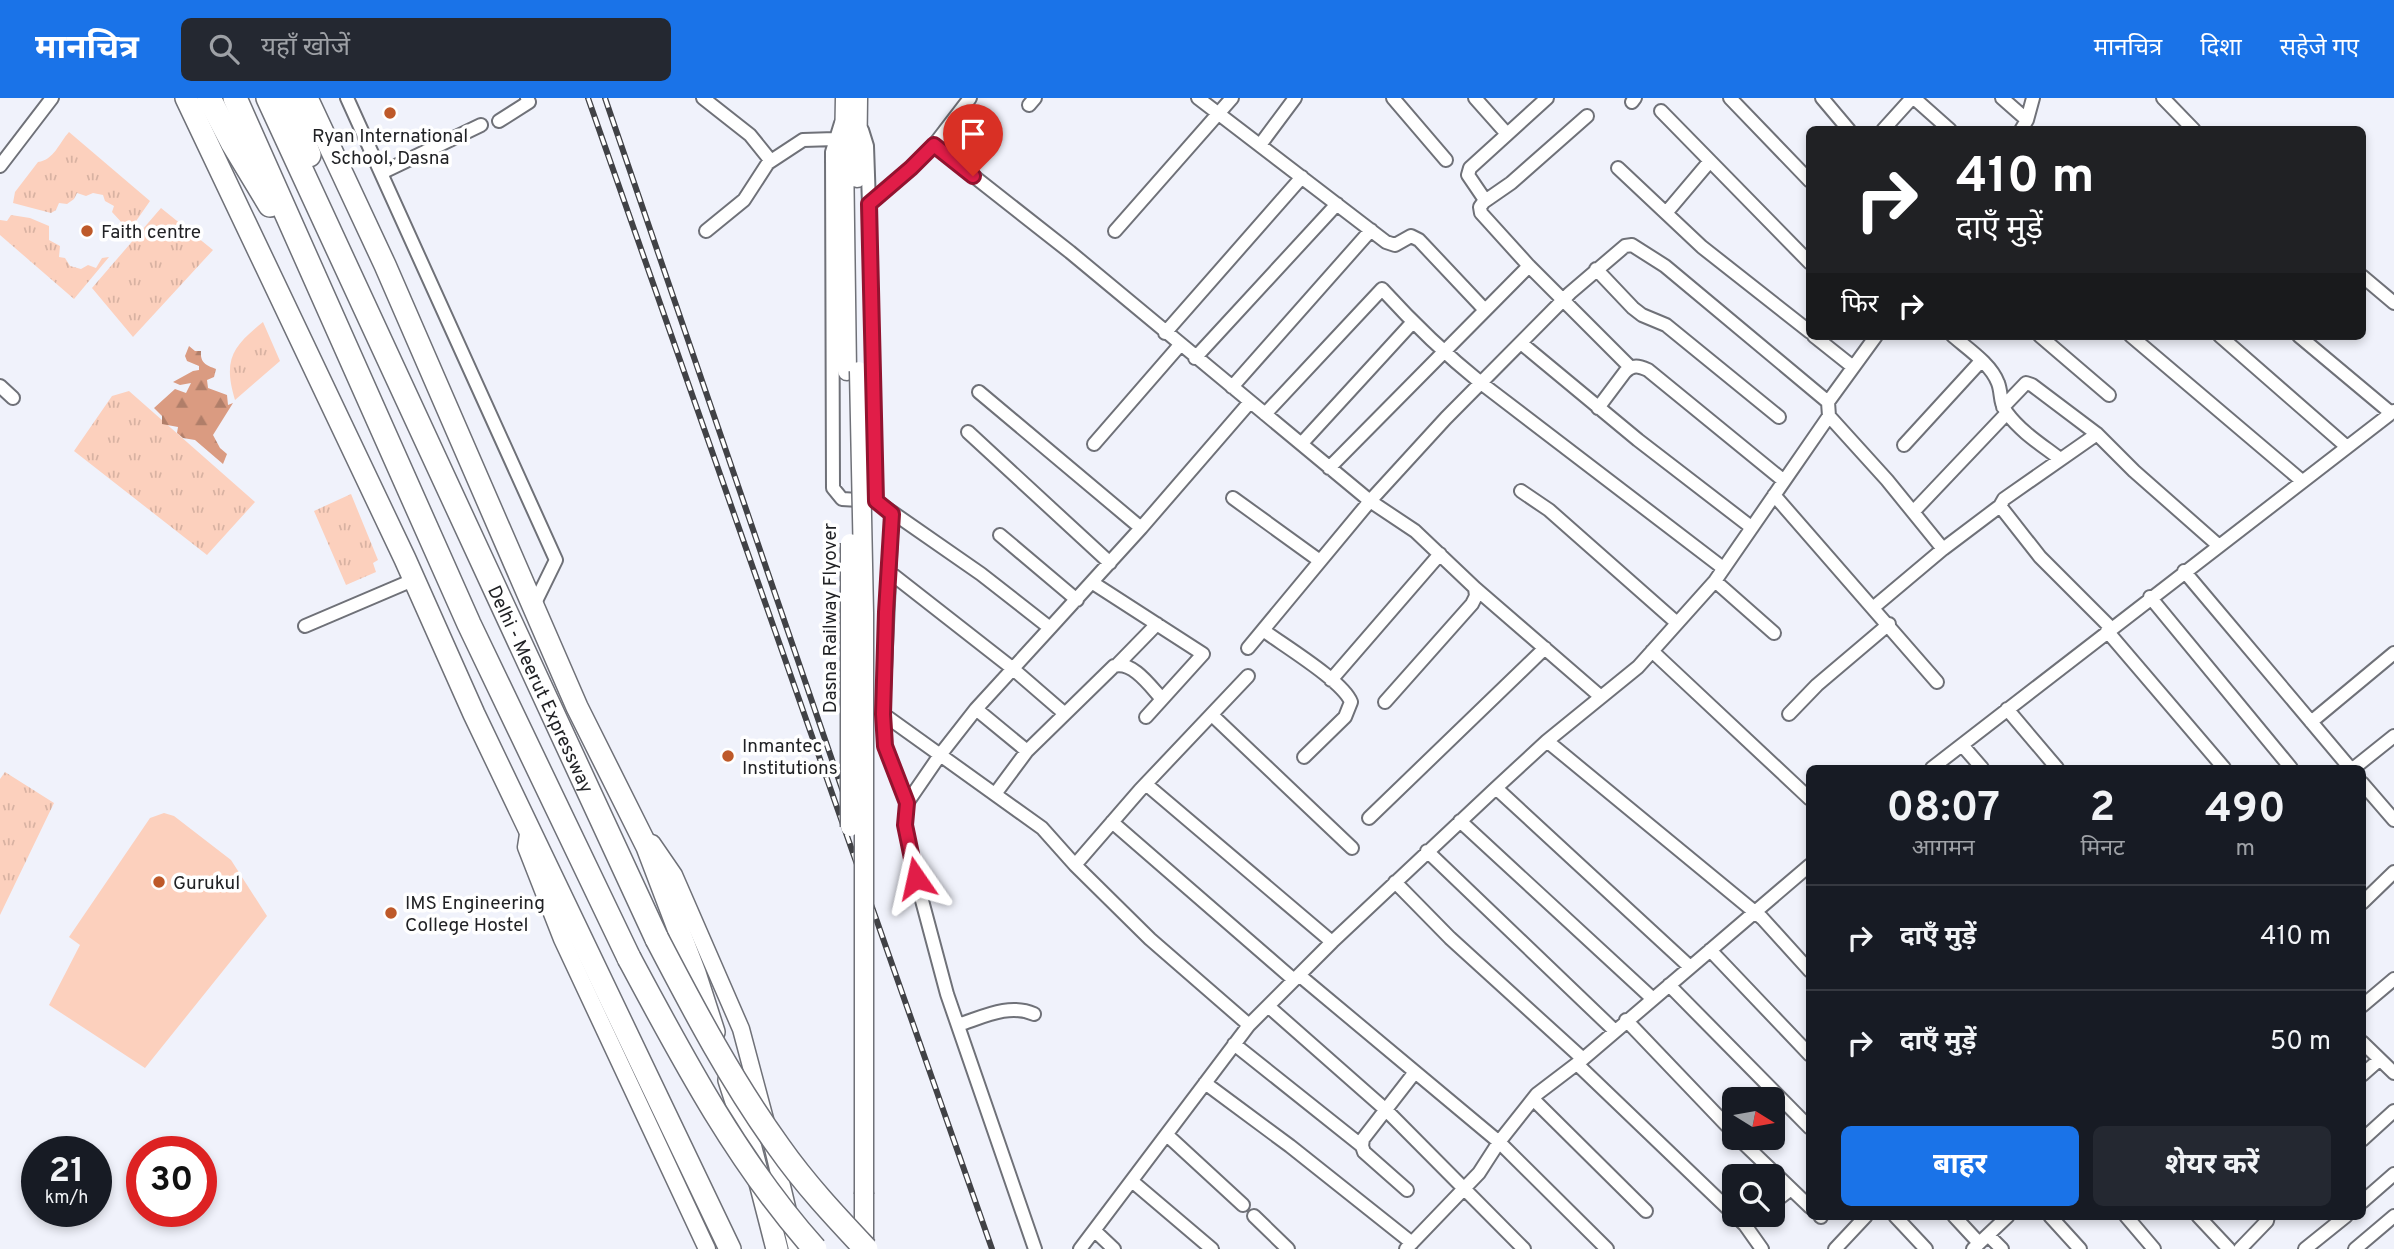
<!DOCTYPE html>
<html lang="hi">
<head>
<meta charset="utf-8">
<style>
  body { margin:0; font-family:Overpass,"Noto Sans Devanagari",sans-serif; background:#242831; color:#f1f3f6; height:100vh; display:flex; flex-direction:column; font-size:26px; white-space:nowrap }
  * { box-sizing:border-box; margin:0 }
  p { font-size:23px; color:#9ea1a6 }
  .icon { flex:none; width:38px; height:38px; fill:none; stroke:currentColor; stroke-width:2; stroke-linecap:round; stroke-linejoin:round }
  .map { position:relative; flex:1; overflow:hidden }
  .drawer { position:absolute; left:1806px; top:667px; width:560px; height:455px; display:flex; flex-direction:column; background:#171b24; border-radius:10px; box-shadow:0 4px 10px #0003 }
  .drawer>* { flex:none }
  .banner { position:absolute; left:1806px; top:28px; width:560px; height:214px; border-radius:10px; box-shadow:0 4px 10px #0003; background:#202124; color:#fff; overflow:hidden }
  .needle { width:46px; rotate:101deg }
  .controls { position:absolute; left:1722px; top:989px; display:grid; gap:14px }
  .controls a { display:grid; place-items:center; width:63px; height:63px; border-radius:10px; background:#171b24; box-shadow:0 4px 10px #0003; font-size:35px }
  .speed { position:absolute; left:21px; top:1038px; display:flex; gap:14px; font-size:35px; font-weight:700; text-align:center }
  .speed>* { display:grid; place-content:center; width:91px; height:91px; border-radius:50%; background:#171b24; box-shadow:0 4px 10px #0003; line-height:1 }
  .speed small { font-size:18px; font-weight:400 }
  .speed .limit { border:10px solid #d22; background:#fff; color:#111 }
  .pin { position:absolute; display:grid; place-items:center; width:60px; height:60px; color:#fff; margin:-72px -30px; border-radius:50% 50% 50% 0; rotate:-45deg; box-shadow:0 0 7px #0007 }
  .pin .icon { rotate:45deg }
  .me { position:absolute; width:77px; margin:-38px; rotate:349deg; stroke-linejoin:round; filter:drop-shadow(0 0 5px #0008) }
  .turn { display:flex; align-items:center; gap:24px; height:147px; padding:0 35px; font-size:32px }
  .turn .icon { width:91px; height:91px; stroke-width:2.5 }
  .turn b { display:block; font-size:49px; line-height:60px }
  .then { display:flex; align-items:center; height:66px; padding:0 35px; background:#0003; gap:14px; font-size:26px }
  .eta { display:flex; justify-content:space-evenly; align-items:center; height:119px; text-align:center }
  .eta b { font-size:42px; font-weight:700; line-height:49px }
  .action { display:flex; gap:14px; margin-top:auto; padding:14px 35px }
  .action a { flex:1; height:80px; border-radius:10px; background:#1a73e8; color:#fff; font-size:28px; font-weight:700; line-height:80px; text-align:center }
  .action a+a { background:#242831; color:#f1f3f6 }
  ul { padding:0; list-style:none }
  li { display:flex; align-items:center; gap:21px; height:105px; padding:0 35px; border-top:2px solid #363941 }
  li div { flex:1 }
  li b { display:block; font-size:26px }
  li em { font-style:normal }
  header { display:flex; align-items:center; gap:42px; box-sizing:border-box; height:98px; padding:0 35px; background:#1a73e8; color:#fff }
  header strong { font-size:33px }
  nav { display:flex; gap:38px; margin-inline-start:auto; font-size:24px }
  .search { width:490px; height:63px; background:#242831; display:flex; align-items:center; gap:18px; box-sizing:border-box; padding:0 24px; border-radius:10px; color:#9ea1a6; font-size:26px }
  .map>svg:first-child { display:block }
  .grass { fill:url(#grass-tufts) }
  .forest { fill:url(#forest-firs) }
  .park { fill:#fcd0bd }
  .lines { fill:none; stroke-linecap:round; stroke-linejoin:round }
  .minor-casing { stroke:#6f7178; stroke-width:16 }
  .tertiary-casing { stroke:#6f7178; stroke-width:19 }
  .secondary-casing { stroke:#6f7178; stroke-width:21 }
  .trunk-casing { stroke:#6f7178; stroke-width:24 }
  .motorway-casing { stroke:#6f7178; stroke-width:26 }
  .minor { stroke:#fff; stroke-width:12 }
  .tertiary { stroke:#fff; stroke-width:16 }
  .secondary { stroke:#fff; stroke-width:18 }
  .trunk { stroke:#fff; stroke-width:21 }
  .motorway { stroke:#fff; stroke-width:23 }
  .rail-casing { stroke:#414246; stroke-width:6 }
  .rail { stroke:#fff; stroke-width:3.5; stroke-dasharray:10; stroke-linecap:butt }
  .secondary-bridge-casing { stroke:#6f7178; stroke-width:21; stroke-linecap:butt }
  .motorway-bridge-casing { stroke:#6f7178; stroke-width:26; stroke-linecap:butt }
  .secondary-bridge { stroke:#fff; stroke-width:18 }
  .motorway-bridge { stroke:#fff; stroke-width:23 }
  .route-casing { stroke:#92132f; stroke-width:18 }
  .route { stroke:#e11d48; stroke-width:12 }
  .poi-dot { fill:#be5929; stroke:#fff; stroke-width:2.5 }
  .labels { text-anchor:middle; stroke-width:7; stroke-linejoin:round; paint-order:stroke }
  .poi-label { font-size:19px; fill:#212225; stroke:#fff; text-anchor:start }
  .street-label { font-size:19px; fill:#212225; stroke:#fff }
</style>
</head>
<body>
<header>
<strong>मानचित्र</strong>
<div class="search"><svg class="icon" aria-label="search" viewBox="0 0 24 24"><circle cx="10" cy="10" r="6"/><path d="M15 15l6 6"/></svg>यहाँ खोजें</div>
<nav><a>मानचित्र</a><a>दिशा</a><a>सहेजे गए</a></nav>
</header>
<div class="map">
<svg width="2394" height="1151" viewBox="0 0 2394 1151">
  <defs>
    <pattern id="grass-tufts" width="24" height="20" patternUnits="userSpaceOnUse" patternTransform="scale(1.75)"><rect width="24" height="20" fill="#fcd0bd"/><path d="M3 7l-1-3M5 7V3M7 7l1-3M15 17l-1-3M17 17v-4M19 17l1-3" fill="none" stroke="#d8b2a2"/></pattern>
    <pattern id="forest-firs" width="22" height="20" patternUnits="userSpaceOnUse" patternTransform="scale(1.75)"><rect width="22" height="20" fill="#da9b81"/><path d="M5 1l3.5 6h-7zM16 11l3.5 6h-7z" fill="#b07e69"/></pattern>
  </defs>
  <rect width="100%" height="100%" fill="#f0f2fb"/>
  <!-- grass -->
  <path class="grass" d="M 69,34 L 150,103 L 127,136 L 121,131 L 123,126 L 112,114 L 114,108 L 105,103 L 103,97 L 93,95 L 86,98 L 77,95 L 74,101 L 67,106 L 59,105 L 56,112 L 51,115 L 13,105 L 15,94 L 38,64 C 54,62 59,45 69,34 Z
    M 161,110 L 213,152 L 133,239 L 92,190 Z
    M 11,117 L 30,120 L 49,128 L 49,142 L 60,148 L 59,159 L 65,160 L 70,168 L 81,171 L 88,167 L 96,170 L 102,160 L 109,159 L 74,201 L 0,137 L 0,122 L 7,123 Z
    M 263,224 L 280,263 L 235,302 C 223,262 232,249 263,224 Z
    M 129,293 L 255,404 L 207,457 L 74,353 L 112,298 Z
    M 351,396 L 378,462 L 373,465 L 376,474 L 346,487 L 314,413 Z
    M 5,674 L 54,705 L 0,817 L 0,681 Z"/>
  <!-- forest -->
  <path class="forest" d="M 189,248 L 195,253 L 201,253 C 200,265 206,267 216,271 L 214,279 L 207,282 L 208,290 L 227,297 L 228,307 L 233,305 L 213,337 L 220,350 L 227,356 L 223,366 L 195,342 L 183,340 L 177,335 L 178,329 L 162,326 L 162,318 L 154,310 L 175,291 L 186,295 L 191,285 L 180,287 L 173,284 L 193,273 L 199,272 L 199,268 L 187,263 L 185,258 Z"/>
  <!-- park -->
  <path class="park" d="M 164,715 L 174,718 L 231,762 L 267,818 L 145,970 L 49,907 L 80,847 L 69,839 L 150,720 Z"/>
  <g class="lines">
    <!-- minor casing -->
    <g class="minor-casing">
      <path id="minor" d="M 347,0 L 556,462 L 533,509
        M 703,0 L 750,37 L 771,63
        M 1198,0 L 1386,144 L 1395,147 L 1411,138 L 1419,142 L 1485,212
        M 1393,0 L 1446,62
        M 1475,0 L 1507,36
        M 1547,0 L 1470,70 L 1468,77 L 1485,102 L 1480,109 L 1481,115 L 1529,168 L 1630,269
        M 1730,0 L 1810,83
        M 1822,0 L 1849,32
        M 1914,0 L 1950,32
        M 2002,0 L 2027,22
        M 2163,0 L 2194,32
        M 1632,4 L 1635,0
        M 1029,7 L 1035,0
        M 1661,13 L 1810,165
        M 499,23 L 529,4 L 527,0
        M 841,25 L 832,54 L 833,390 L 842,401 L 876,403
        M 862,32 L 867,48 L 869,106 L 876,403 L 981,476 L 1050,530 L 976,611 L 940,657 L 907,705 L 905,727 L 916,780 L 947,896 L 1035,1151
        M 1883,32 L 1912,0
        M 2021,32 L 2027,22 L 2033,0
        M 934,47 L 1070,154 L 1370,403 L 1415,433 L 1475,490 L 1476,498 L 1472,506 L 1385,604
        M 1260,47 L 1295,0
        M 0,68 L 52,0
        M 1618,70 L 1702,149 L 1810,234
        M 381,75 L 481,27
        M 1485,103 L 1511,85 L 1587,18
        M 869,106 L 911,70 L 934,47 L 970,0
        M 1666,115 L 1710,63
        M 706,133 L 744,102 L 768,65 L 803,42 L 835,41
        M 1115,133 L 1232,0
        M 1596,171 L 1633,210 L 1642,217 L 1666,227 L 1779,319
        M 2362,178 L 2394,205
        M 1165,235 L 1302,79
        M 1814,238 L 1853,269
        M 1953,238 C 1968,251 1991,266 1998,285 C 2002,295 1999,305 2007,315 C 2021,334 2042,347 2060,361
        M 2040,238 L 2109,297
        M 2131,238 L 2302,383
        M 2220,238 L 2347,349
        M 2299,238 L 2391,315
        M 1521,245 L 1638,342 L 1751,429
        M 1195,260 L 1337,106
        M 0,288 L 13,300
        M 1232,289 L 1371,132
        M 979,294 L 1141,430
        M 2003,309 L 2026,285 L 2032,287 L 2097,336 L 2134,373 L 2218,447
        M 1598,310 L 1625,274 C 1633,266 1639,268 1648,272 L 1784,383
        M 1265,316 L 1382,191 C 1413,225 1445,256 1481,285 L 1723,470
        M 1829,318 L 1887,382 L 1943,451
        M 968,334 L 1110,465
        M 2097,336 L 2004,401 L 2000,408 L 2040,459 L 2111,530
        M 1302,345 L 1412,225
        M 1094,346 L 1180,247
        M 1904,347 L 1981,263
        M 1329,370 L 1529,168
        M 1521,393 L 1549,412 L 1677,525
        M 1774,397 L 1937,584
        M 1233,400 L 1320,463
        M 1914,413 L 2007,315
        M 892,416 L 883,616 L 885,648 L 907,705
        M 1000,437 L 1077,502
        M 888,473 L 1012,570 L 1064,615
        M 2184,473 L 2350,670
        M 1715,483 L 1774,535
        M 1093,485 L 1203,556 L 1146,619
        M 1475,490 L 1601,599
        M 2150,499 L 2291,670
        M 1874,509 L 1943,451 L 2000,408
        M 305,528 L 413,482
        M 1050,530 L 1141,430 L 1250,304
        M 1263,532 C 1283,547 1343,583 1351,604 L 1345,619 L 1304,659
        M 2107,533 L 2224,670
        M 1248,550 L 1370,403 L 1446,320 L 1570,195 L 1625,148 L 1632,147 L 1665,168 L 1828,304
        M 1652,553 L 1810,701
        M 1118,566 L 1157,526
        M 1331,582 L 1440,456
        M 976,611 L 1027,653
        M 2007,611 L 2057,670
        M 883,616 L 1042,730 L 1075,767 L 1150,841 L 1249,927
        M 1789,616 L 1817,587 L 1889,526
        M 1212,617 L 1352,750
        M 2311,624 L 2394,555
        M 1547,643 L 1762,820 L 1810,873
        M 1962,647 L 1982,670
        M 1932,670 L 2394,313
        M 2354,670 L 2394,638
        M 2362,685 L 2394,722
        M 1147,687 L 1332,844
        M 1496,690 L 1690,869
        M 995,696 L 1027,653 L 1114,568 C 1133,563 1150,588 1162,601
        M 1369,720 L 1545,550
        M 1460,723 L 1653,901
        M 1112,724 L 1294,882
        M 1427,753 L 1615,933
        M 1075,767 L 1140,692 L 1248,578
        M 1395,784 L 1450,840 L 1583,961
        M 2362,805 L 2394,774
        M 1710,852 L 1810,957
        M 1299,877 L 1499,1044 L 1607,1151
        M 1669,887 L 1810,1030
        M 1268,908 L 1386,1012 L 1524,1151
        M 2362,908 L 2394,881
        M 1626,922 L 1734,1035
        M 958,927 C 983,919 1009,905 1034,916
        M 2362,944 L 2394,975
        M 1234,946 L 1362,1048
        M 1577,966 L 1745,1127 L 1762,1151
        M 2362,977 L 2379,962
        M 1205,985 L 1290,1048 L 1412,1145
        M 1533,1001 L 1646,1113
        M 1167,1037 L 1243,1107
        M 1738,1040 L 1810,1109
        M 2362,1042 L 2394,1013
        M 1133,1084 L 1212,1151
        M 1407,1092 L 1364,1054 L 1362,1048 L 1363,1041 L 1415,974
        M 2362,1104 L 2394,1076
        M 1773,1105 L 1791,1091
        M 1254,1118 L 1288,1151
        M 1820,1118 L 1821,1119
        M 1895,1118 L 1926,1151
        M 1954,1118 L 1979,1145
        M 2050,1118 L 2080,1151
        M 2126,1118 L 2154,1151
        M 2198,1118 L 2229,1151
        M 1745,1127 L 1759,1116
        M 1095,1133 L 1114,1151
        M 1988,1137 L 2002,1151
        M 1080,1151 L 1249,927 L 1332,844 L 1496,690 L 1547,643 L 1638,569 L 1715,483 L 1829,318 L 1828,304 L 1876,238
        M 1406,1151 L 1479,1075 L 1499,1044 L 1537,996 L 1583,961 L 1810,767
        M 1835,1151 L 1866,1118
        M 1973,1151 L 2008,1118
        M 2240,1151 L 2267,1123 L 2268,1118
        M 2305,1151 L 2346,1118
        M 2355,1151 L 2394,1118"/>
    </g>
    <!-- tertiary casing -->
    <g class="tertiary-casing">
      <path id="tertiary" d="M 529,730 L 526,749 L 562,841 L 707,1151
        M 652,745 L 674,777 L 741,931 L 765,1021
        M 772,1046 L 797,1151"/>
    </g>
    <!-- secondary casing -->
    <g class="secondary-casing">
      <path id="secondary" d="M 845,0 L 844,53 L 847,273
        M 857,80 L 858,0
        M 864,1151 L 864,1096"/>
    </g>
    <!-- trunk casing -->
    <g class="trunk-casing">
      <path id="trunk" d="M 186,0 L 405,461 L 474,616 L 730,1151
        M 307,0 L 385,167 L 577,609 L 647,749 L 695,875 L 714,934
        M 729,982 L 751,1050 L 777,1151"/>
    </g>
    <!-- motorway casing -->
    <g class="motorway-casing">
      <g id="motorway">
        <path d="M 209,0 L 232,44 L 270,107"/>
        <path d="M 235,0 L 469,526 L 629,860"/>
        <path id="s1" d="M 268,0 L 657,841"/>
        <path d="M 288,0 L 309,57"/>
      </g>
    </g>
    <!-- minor -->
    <use href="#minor" class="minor"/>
    <!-- tertiary -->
    <use href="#tertiary" class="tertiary"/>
    <!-- secondary -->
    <use href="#secondary" class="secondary"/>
    <!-- trunk -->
    <use href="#trunk" class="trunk"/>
    <!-- motorway -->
    <use href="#motorway" class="motorway"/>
    <!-- rail casing -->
    <g class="rail-casing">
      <path id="rail" d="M 588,0 L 992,1151
        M 605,0 L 864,755"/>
    </g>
    <!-- rail -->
    <use href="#rail" class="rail"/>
    <!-- secondary-bridge casing -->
    <g class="secondary-bridge-casing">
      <path id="secondary-bridge" d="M 859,273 L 864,515 L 864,1096
        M 850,445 L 850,729"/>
    </g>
    <!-- motorway-bridge casing -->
    <g class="motorway-bridge-casing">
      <path id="motorway-bridge" d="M 657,841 C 694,912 732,984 779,1049 C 805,1086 835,1118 866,1151
        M 629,860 C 683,961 738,1065 815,1151"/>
    </g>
    <!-- secondary-bridge -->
    <use href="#secondary-bridge" class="secondary-bridge"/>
    <!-- motorway-bridge -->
    <use href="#motorway-bridge" class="motorway-bridge"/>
  </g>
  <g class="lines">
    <!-- route casing -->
    <g class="route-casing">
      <path id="route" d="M 916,780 L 905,727 L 907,705 L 885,648 L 883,616 L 886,514 L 892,416 L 876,403 L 869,106 L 911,70 L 934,47 L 973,78"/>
    </g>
    <!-- route -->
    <use href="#route" class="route"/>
  </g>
  <!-- markers -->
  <g class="poi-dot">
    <circle cx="390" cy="15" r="7"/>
    <circle cx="87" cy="133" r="7"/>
    <circle cx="728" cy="658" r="7"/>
    <circle cx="159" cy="784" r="7"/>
    <circle cx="391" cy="815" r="7"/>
  </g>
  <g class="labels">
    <!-- poi labels -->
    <g class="poi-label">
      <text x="390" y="44" text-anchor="middle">Ryan International<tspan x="390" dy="22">School, Dasna</tspan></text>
      <text x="101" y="140">Faith centre</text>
      <text x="742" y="654">Inmantec<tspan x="742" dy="22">Institutions</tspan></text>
      <text x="173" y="791">Gurukul</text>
      <text x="405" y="811">IMS Engineering<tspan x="405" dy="22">College Hostel</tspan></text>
    </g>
    <!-- street labels -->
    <g class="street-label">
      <text transform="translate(829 520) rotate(-90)" y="7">Dasna Railway Flyover</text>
      <text dy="7" stroke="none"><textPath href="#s1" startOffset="651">Delhi - Meerut Expressway</textPath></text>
    </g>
  </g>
</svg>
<div class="controls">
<a><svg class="needle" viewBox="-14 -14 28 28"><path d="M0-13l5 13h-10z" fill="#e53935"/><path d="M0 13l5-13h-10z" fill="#9ea1a6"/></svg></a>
<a><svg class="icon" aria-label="search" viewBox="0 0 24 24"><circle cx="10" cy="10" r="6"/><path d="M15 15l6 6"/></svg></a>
</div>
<div class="speed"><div>21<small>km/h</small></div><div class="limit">30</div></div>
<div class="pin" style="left:973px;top:78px;background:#d93025"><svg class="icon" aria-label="arrive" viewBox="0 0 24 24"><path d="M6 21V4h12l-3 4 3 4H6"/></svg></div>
<svg class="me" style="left:916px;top:780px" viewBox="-20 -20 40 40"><path d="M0-17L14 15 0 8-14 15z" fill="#e11d48" stroke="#fff" stroke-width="4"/></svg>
<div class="banner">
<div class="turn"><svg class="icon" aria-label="right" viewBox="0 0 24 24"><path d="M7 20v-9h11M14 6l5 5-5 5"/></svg><div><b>410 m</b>दाएँ मुड़ें</div></div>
<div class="then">फिर<svg class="icon" aria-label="right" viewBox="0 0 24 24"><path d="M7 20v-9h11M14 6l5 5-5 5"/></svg></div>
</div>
<section class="drawer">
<div class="eta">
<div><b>08:07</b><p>आगमन</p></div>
<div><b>2</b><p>मिनट</p></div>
<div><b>490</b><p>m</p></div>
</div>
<ul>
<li><svg class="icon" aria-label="right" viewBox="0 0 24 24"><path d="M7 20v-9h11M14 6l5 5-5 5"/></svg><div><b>दाएँ मुड़ें</b></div><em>410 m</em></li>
<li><svg class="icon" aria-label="right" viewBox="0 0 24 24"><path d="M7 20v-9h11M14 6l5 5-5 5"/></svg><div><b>दाएँ मुड़ें</b></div><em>50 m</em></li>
</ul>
<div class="action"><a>बाहर</a><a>शेयर करें</a></div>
</section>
</div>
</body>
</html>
